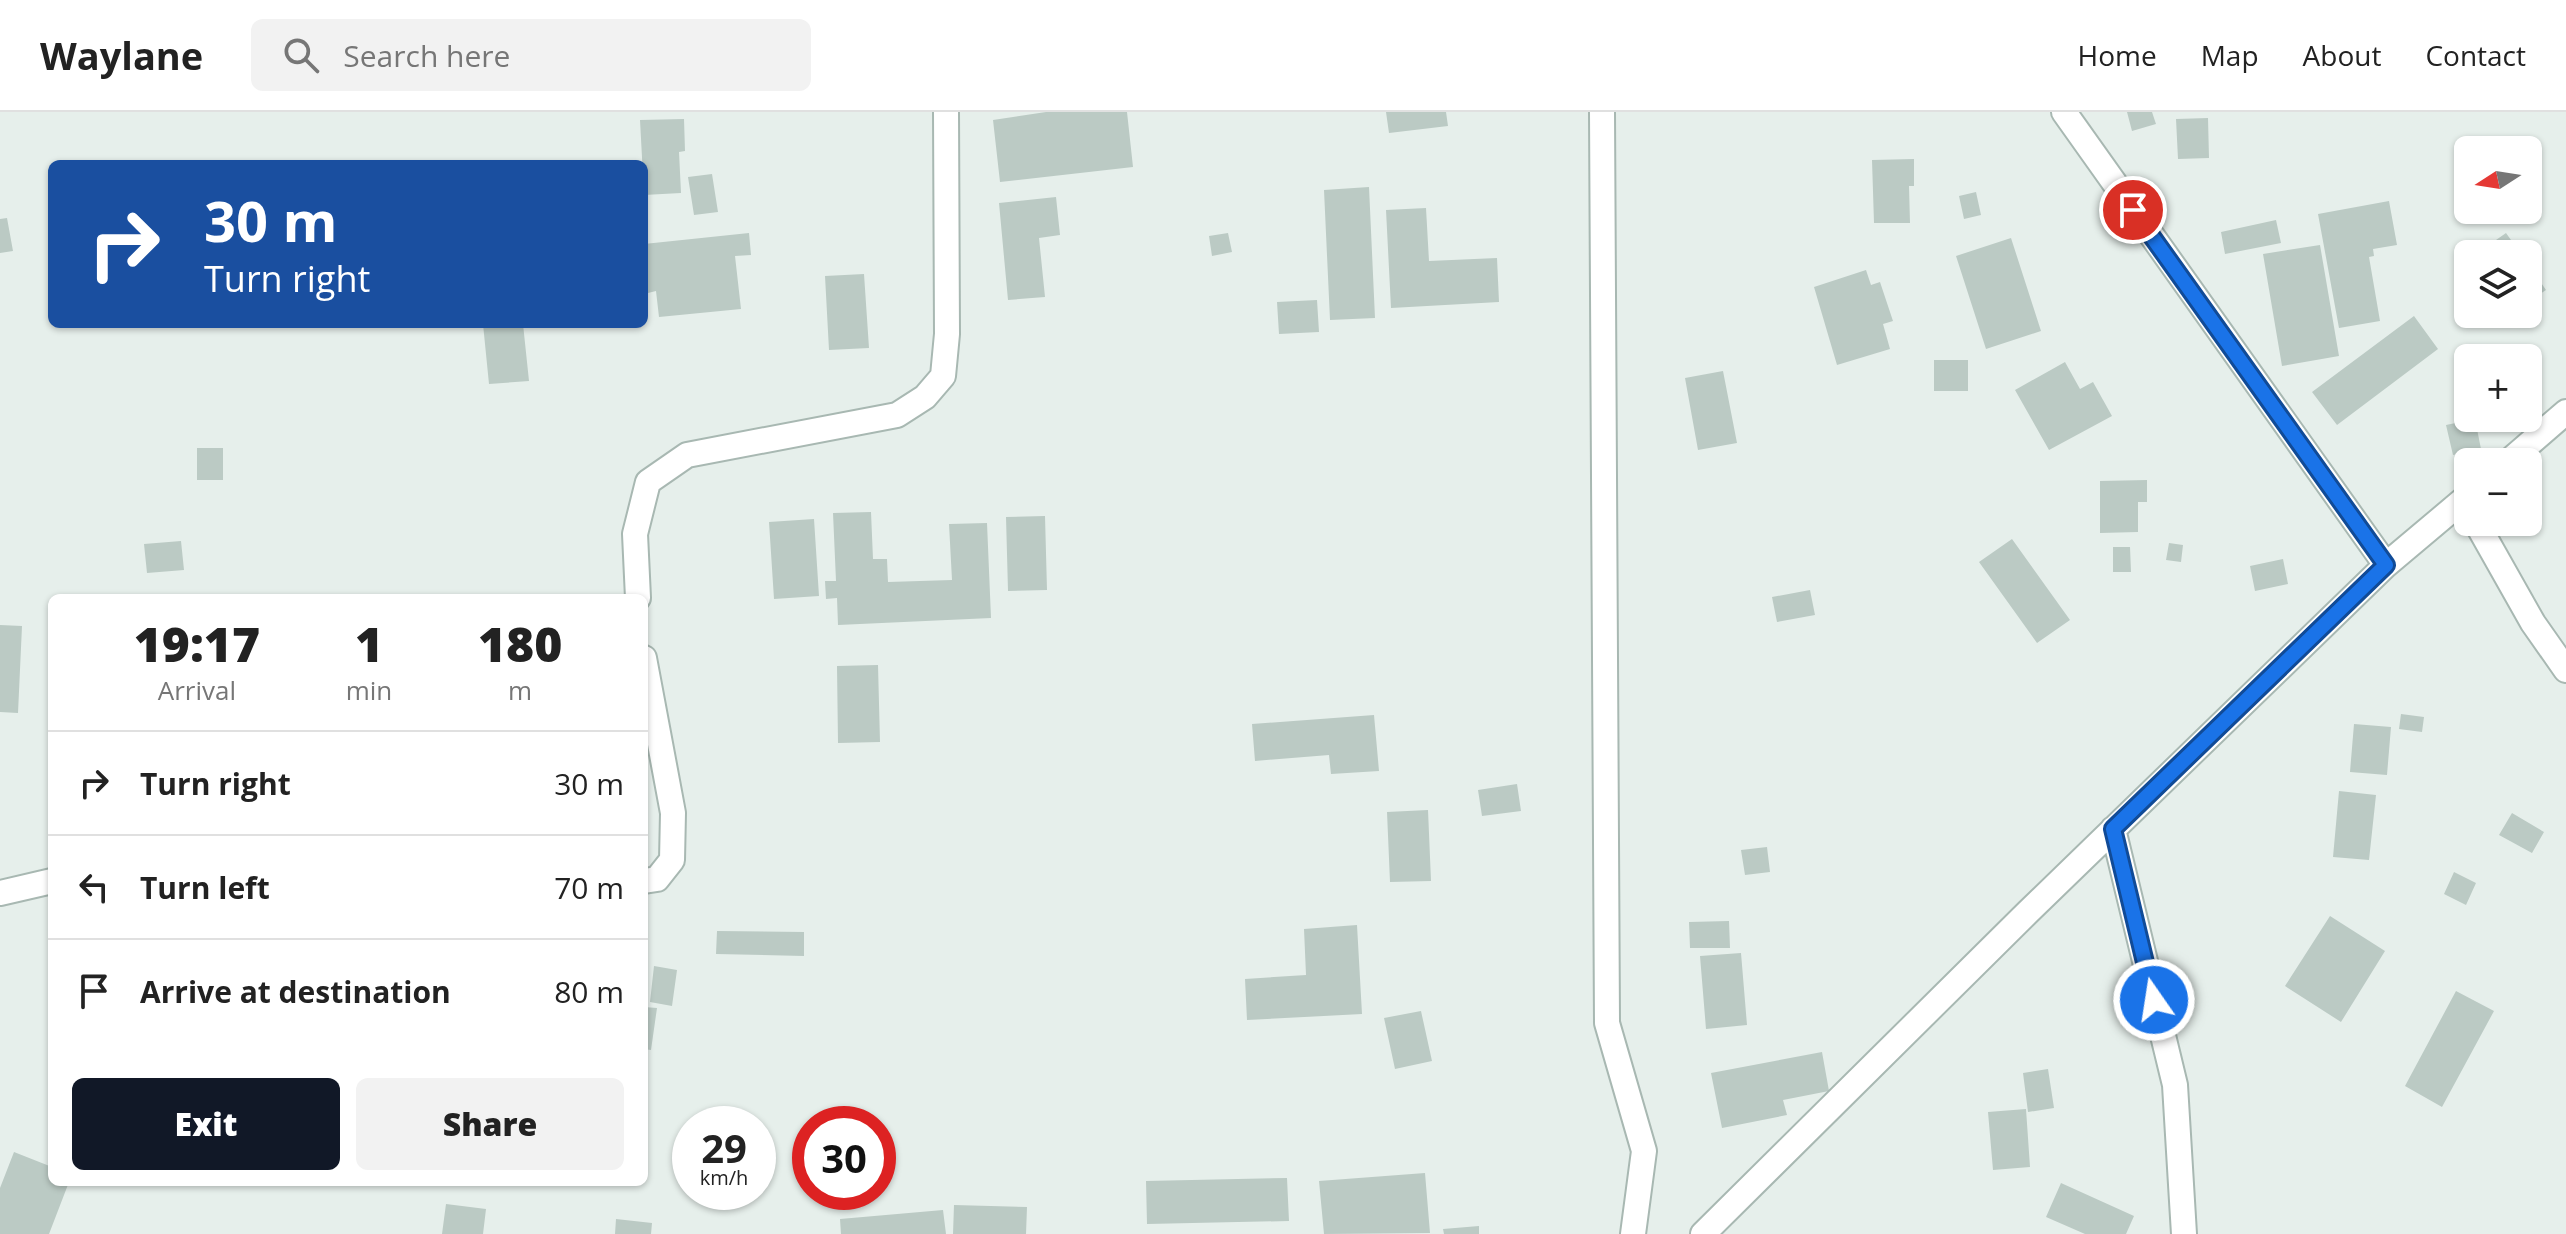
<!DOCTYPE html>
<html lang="en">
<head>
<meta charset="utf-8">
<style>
  body { margin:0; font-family:"Open Sans",sans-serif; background:#f2f2f2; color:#222; height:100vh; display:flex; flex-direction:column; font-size:30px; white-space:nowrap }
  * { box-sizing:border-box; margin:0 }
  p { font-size:26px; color:#767676 }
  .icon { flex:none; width:44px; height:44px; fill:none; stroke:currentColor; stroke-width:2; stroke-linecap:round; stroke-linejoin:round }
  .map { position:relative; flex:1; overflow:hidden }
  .drawer { position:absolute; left:48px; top:482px; width:600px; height:592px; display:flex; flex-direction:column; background:#fff; border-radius:12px; box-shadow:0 2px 6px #0004 }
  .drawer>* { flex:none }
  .guide { position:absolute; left:48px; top:48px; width:600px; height:168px; border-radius:12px; box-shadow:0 2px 6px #0004; background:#1a4fa0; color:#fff; overflow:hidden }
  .needle { width:52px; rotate:258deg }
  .buttons { position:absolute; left:2454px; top:24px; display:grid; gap:16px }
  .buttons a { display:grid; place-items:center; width:88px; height:88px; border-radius:12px; background:#fff; box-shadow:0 2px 6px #0004; font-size:40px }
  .speed { position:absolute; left:672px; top:994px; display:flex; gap:16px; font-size:40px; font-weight:700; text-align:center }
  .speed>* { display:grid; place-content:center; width:104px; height:104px; border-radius:50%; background:#fff; box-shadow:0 2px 6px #0004; line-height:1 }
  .speed small { font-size:20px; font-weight:400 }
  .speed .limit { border:12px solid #d22; background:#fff; color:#111 }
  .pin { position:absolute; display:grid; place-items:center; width:68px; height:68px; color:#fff; margin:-34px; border:4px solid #fff; border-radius:50%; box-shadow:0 2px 8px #0007 }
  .me { position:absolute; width:88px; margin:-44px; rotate:347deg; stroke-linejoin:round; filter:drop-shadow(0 0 6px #0008) }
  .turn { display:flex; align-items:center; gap:28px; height:168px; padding:0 24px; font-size:36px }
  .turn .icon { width:104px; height:104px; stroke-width:2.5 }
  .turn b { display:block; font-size:56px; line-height:68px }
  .eta { display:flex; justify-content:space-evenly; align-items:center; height:136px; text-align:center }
  .eta b { font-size:48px; font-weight:800; line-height:56px }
  .cta { display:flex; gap:16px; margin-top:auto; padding:16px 24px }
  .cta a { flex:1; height:92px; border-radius:12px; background:#111827; color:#fff; font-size:32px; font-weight:800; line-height:92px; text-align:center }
  .cta a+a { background:#f2f2f2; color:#222 }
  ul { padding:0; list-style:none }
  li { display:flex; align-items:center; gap:24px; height:104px; padding:0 24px; border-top:2px solid #e0e0e0 }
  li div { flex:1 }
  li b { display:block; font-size:30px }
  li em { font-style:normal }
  header { display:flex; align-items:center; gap:48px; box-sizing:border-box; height:112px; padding:0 40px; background:#fff; border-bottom:2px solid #e0e0e0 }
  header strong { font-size:38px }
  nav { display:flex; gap:44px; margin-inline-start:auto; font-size:28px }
  .search { width:560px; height:72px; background:#f2f2f2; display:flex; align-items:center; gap:20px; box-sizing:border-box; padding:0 28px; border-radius:12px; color:#767676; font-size:30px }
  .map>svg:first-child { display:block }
  .building { fill:#bbcac4 }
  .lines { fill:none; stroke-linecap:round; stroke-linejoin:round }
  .street-casing { stroke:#a8b8b2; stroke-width:28 }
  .street { stroke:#fff; stroke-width:24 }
  .route-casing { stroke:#114b97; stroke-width:20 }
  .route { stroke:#1a73e8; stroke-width:14 }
</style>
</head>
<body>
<header>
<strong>Waylane</strong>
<div class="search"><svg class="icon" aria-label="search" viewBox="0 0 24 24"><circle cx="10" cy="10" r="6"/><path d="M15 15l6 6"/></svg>Search here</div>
<nav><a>Home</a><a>Map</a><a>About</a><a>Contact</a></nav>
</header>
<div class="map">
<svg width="2566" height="1122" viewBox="0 0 2566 1122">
  <rect width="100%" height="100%" fill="#e6efeb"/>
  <!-- building -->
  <path class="building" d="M 1046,0 L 1127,0 L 1133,55 L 1000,70 L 993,8 Z
    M 1386,0 L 1446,0 L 1448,14 L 1389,21 Z
    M 2127,0 L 2152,0 L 2156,12 L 2132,19 Z
    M 2208,6 L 2209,46 L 2178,47 L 2176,7 Z
    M 684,7 L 685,39 L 679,40 L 681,81 L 644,83 L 640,8 Z
    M 1914,47 L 1914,74 L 1909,74 L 1910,111 L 1874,111 L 1872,48 Z
    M 712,62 L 718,100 L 694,103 L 688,65 Z
    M 1369,75 L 1375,206 L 1330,208 L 1324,78 Z
    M 1976,80 L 1981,103 L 1964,107 L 1959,84 Z
    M 1056,85 L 1060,123 L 1039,126 L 1045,185 L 1008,188 L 999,91 Z
    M 2389,89 L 2397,133 L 2373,137 L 2374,144 L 2369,145 L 2380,209 L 2339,216 L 2318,102 Z
    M 1426,96 L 1429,149 L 1497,146 L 1499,190 L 1391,196 L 1386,98 Z
    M 7,106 L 13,139 L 0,141 L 0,107 Z
    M 2276,108 L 2281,131 L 2225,142 L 2221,120 Z
    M 749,121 L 751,143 L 735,144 L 741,197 L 659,205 L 656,179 L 648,181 L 644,132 Z
    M 1228,121 L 1232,140 L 1212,144 L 1209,124 Z
    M 2506,121 L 2521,142 L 2476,142 Z
    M 2011,126 L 2041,219 L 1986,237 L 1956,144 Z
    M 2320,133 L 2339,244 L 2282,254 L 2263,142 Z
    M 2528,152 L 2546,178 L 2528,190 Z
    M 1866,158 L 1871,173 L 1880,170 L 1893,209 L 1883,212 L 1890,237 L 1837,253 L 1814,175 Z
    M 864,162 L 869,236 L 829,238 L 825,164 Z
    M 1317,188 L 1319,220 L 1279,222 L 1277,190 Z
    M 2414,204 L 2438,237 L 2337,313 L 2312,280 Z
    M 483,212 L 523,212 L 529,269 L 489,272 Z
    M 1934,248 L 1968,248 L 1968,279 L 1934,279 Z
    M 2065,250 L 2080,277 L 2093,270 L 2112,304 L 2049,338 L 2015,278 Z
    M 1723,259 L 1737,331 L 1698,338 L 1685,266 Z
    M 2475,307 L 2481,337 L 2453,343 L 2446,313 Z
    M 197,336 L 223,336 L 223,368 L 197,368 Z
    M 2147,368 L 2147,390 L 2138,390 L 2138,420 L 2100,421 L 2100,369 Z
    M 871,400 L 873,447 L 887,447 L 888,470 L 952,468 L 949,412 L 987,411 L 991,506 L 838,513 L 837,486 L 826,487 L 825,469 L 836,469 L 833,401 Z
    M 1045,404 L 1047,478 L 1008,479 L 1006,405 Z
    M 814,407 L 819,484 L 774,487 L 769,410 Z
    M 2012,427 L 2070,508 L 2037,531 L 1979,450 Z
    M 181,429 L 184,458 L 147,461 L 144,432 Z
    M 2169,431 L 2183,433 L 2181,450 L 2166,448 Z
    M 2113,435 L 2130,435 L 2131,460 L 2113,460 Z
    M 2283,447 L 2288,472 L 2255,479 L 2250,454 Z
    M 1810,478 L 1815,503 L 1777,510 L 1772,485 Z
    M 0,513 L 22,514 L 18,601 L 0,600 Z
    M 878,553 L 880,630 L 838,631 L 837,554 Z
    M 2401,602 L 2424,605 L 2422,620 L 2399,617 Z
    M 1374,603 L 1379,659 L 1331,662 L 1329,643 L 1255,649 L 1252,612 Z
    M 2354,612 L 2391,615 L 2387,663 L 2350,660 Z
    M 1517,672 L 1521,699 L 1482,704 L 1478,678 Z
    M 2339,679 L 2376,683 L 2369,748 L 2333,745 Z
    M 1428,698 L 1431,769 L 1390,770 L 1387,700 Z
    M 2512,701 L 2544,720 L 2532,741 L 2499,723 Z
    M 1767,735 L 1770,760 L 1745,763 L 1741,738 Z
    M 2454,760 L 2476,771 L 2466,793 L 2444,782 Z
    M 2330,804 L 2385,839 L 2341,910 L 2285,874 Z
    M 1729,809 L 1730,836 L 1690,836 L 1689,810 Z
    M 1357,813 L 1362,902 L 1247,908 L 1245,867 L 1306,863 L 1304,817 Z
    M 717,819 L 804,820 L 804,844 L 716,842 Z
    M 1741,841 L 1747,913 L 1706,917 L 1700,844 Z
    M 654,854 L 677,858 L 672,894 L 650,890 Z
    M 2456,879 L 2494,899 L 2442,995 L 2405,974 Z
    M 644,895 L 657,896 L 651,938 L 644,937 Z
    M 1421,899 L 1432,949 L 1395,957 L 1384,906 Z
    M 1822,940 L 1829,979 L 1783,988 L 1787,1003 L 1722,1016 L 1711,961 Z
    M 2048,957 L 2054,996 L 2028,1000 L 2023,961 Z
    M 2026,997 L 2030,1055 L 1993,1058 L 1988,1000 Z
    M 14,1040 L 52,1055 L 52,1070 L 69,1070 L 49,1122 L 0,1122 L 0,1076 Z
    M 1425,1061 L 1430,1121 L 1324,1122 L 1319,1069 Z
    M 1287,1066 L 1289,1109 L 1147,1112 L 1146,1069 Z
    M 2061,1071 L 2134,1104 L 2126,1122 L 2085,1122 L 2046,1105 Z
    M 446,1092 L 486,1097 L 483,1122 L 442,1122 Z
    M 954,1093 L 1027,1095 L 1026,1122 L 953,1122 Z
    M 943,1098 L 946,1122 L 841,1122 L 840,1107 Z
    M 616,1107 L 652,1111 L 651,1122 L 615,1122 Z
    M 1479,1114 L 1479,1122 L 1444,1122 L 1443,1117 Z"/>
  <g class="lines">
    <!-- street casing -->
    <g class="street-casing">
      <path id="street" d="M 1602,0 L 1607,911 L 1644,1039 L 1633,1122
        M 2064,0 L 2386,453
        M 2508,350 L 2566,300
        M 2476,410 L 2533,511 L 2566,558
        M 638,486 L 635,422 L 648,370 L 687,343 L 897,303 L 925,285 L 943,264 L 947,222 L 946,0
        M 644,546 L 673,701 L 672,748 L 657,767 L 644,769
        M 2113,717 L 2175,973 L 2184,1122
        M 0,781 L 52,769
        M 1703,1122 L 2028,800 L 2386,453 L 2468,384"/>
    </g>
    <!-- street -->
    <use href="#street" class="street"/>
  </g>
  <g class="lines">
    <!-- route casing -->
    <g class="route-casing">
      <path id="route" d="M 2133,98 L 2386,453 L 2113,717 L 2154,888"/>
    </g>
    <!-- route -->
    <use href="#route" class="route"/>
  </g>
</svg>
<div class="buttons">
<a><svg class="needle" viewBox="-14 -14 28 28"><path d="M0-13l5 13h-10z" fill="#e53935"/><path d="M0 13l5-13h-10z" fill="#767676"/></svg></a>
<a><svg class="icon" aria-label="layers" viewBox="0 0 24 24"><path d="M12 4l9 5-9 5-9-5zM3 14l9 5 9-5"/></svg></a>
<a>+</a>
<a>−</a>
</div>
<div class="speed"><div>29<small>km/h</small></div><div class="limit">30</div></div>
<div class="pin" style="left:2133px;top:98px;background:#d93025"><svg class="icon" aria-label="arrive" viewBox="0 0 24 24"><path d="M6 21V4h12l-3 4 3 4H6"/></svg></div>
<svg class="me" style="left:2154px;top:888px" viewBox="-20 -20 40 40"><circle r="17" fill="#1a73e8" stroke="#fff" stroke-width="3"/><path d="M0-11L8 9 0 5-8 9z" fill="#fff"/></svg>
<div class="guide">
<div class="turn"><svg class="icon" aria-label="right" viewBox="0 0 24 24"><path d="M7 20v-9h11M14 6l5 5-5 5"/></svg><div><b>30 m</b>Turn right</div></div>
</div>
<section class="drawer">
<div class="eta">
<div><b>19:17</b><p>Arrival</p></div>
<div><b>1</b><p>min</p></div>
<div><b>180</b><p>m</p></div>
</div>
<ul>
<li><svg class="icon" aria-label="right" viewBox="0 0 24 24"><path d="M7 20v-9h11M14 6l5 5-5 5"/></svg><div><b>Turn right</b></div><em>30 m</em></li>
<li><svg class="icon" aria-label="left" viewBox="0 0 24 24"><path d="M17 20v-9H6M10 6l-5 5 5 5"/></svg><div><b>Turn left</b></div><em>70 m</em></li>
<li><svg class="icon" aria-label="arrive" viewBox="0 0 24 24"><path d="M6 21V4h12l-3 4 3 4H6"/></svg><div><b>Arrive at destination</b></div><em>80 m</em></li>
</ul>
<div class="cta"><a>Exit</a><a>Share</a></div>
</section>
</div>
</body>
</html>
